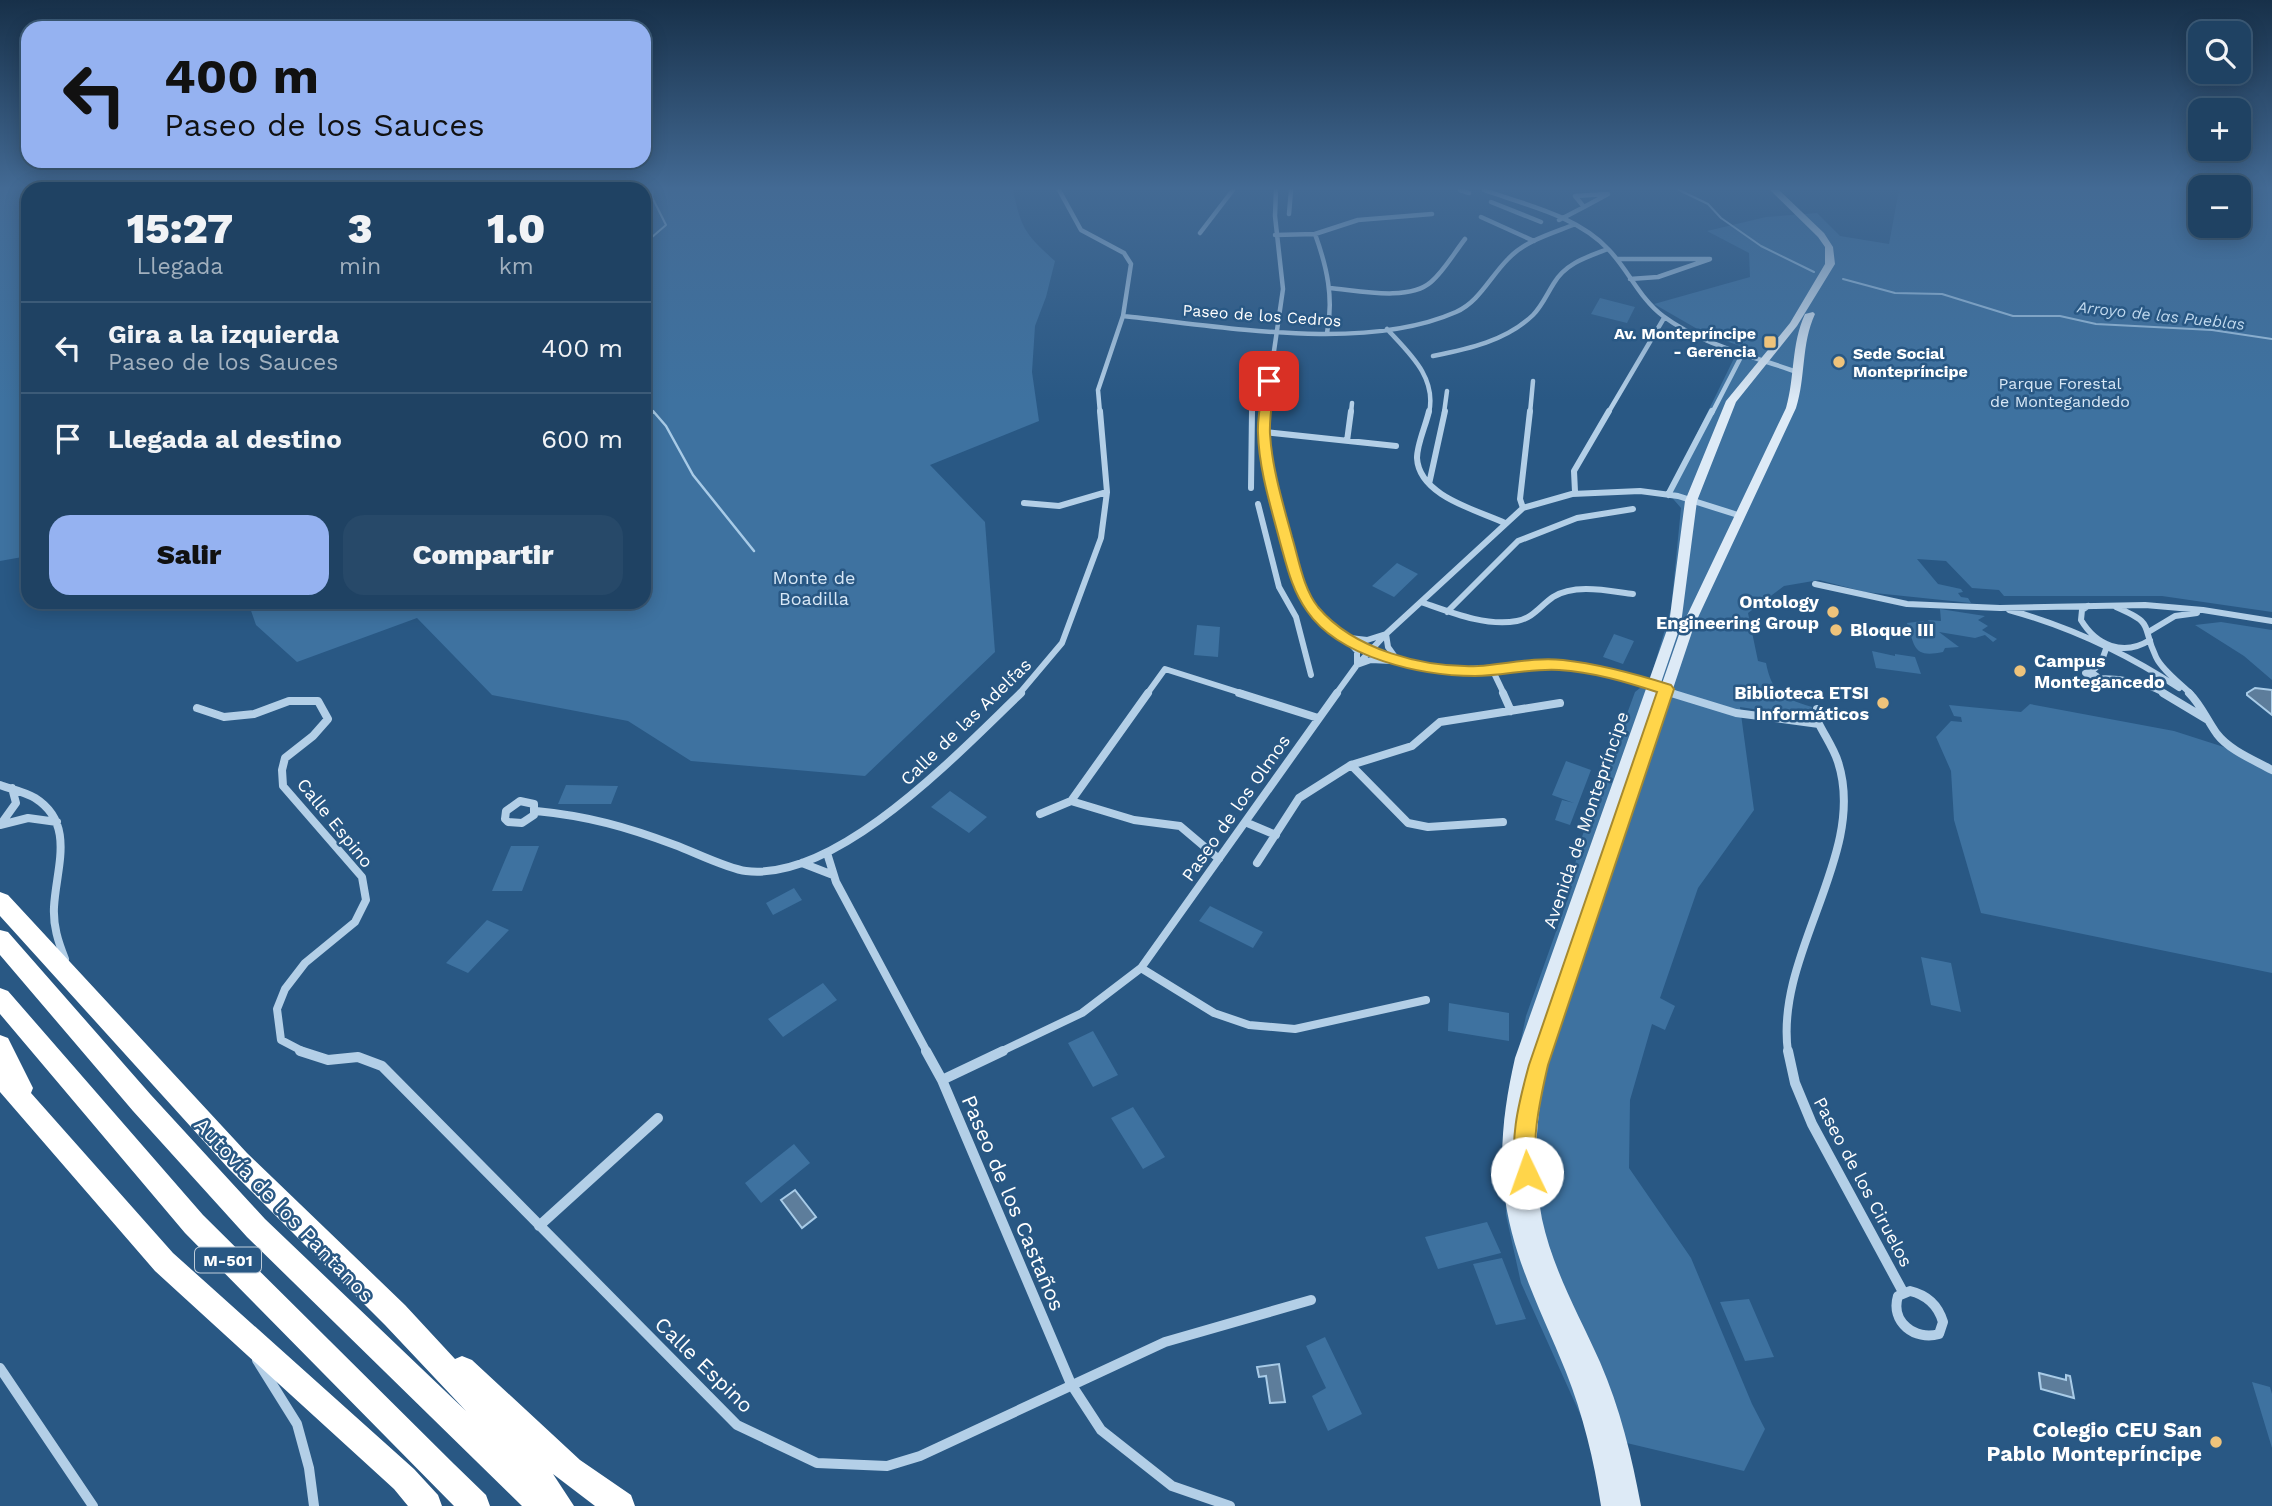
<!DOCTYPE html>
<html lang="es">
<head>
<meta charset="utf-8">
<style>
  body { margin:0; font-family:"Work Sans",sans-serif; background:#274969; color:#f1f3f6; height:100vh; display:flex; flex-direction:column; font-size:26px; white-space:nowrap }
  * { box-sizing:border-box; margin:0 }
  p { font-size:23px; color:#a1b0be }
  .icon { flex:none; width:38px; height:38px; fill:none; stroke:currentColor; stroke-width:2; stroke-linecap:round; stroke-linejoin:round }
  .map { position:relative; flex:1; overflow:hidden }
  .panel { position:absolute; left:21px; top:182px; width:630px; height:427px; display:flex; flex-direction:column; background:#1f4263; border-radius:21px; box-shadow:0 4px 18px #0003,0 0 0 2px #3c5b78 }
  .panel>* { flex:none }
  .guide { position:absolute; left:21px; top:21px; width:630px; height:147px; border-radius:21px; box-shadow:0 4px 18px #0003,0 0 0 2px #3c5b78; background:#95b2f1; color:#111; overflow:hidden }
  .fabs { position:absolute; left:2188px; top:21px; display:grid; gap:14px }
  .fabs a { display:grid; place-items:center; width:63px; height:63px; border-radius:14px; background:#1f4263; box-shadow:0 4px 18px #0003,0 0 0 2px #3c5b78; font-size:35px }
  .pin { position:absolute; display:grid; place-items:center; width:60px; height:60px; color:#fff; margin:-30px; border-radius:14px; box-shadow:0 4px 10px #0006 }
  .me { position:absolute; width:77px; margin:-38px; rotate:357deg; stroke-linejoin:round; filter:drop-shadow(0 0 5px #0008) }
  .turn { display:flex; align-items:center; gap:24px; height:147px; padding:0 28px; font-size:32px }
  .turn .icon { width:91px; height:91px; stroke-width:2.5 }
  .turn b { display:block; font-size:49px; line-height:60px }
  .eta { display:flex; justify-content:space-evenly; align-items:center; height:119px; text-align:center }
  .eta b { font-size:42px; font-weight:800; line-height:49px }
  .action { display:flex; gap:14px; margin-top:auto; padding:14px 28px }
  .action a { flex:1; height:80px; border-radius:21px; background:#95b2f1; color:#111; font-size:28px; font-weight:800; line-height:80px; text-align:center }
  .action a+a { background:#274969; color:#f1f3f6 }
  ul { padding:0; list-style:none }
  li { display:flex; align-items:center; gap:21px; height:91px; padding:0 28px; border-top:2px solid #3c5b78 }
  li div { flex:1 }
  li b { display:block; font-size:26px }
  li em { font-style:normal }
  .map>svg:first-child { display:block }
  .green { fill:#3e72a0 }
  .water { fill:#5d7d9b; stroke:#a8cbe7; stroke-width:2 }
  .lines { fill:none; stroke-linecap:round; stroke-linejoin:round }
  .stream-far1 { stroke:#a8cbe7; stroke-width:2 }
  .stream { stroke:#a8cbe7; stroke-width:2.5 }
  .street-far3 { stroke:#b3cfe7; stroke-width:4.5 }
  .street-far2 { stroke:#b3cfe7; stroke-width:6 }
  .street-far1 { stroke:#b3cfe7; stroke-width:8 }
  .street { stroke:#b3cfe7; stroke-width:10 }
  .secondary { fill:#ddeaf6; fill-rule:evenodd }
  .highway { fill:#fff; fill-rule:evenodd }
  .route { fill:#ffd54a; stroke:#a68a30; stroke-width:2 }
  .poi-dot { fill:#eec37b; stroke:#295884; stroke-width:2.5 }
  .labels { text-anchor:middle; stroke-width:5; stroke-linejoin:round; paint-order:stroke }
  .far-street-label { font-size:16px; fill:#fff; stroke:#295884 }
  .far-water-label { font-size:16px; font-style:italic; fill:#bfd8ee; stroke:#295884 }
  .far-poi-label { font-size:16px; font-weight:bold; fill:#fff; stroke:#295884; text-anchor:end }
  .far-park-label { font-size:16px; fill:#d7e7f6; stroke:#295884 }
  .shield { fill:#295884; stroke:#bfcdda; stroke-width:2 }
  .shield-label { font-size:16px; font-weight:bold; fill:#fff }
  .park-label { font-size:18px; fill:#d7e7f6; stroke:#295884 }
  .poi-label { font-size:18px; font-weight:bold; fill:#fff; stroke:#295884; text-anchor:end }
  .street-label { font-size:18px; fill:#fff; stroke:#295884 }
  .near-street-label { font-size:21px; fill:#fff; stroke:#295884 }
  .near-poi-label { font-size:21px; font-weight:bold; fill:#fff; stroke:#295884; text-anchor:end }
</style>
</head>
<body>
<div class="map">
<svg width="2272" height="1506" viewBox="0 0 2272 1506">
  <rect width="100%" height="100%" fill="#295884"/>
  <!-- green -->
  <path class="green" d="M 0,190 L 28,190 L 28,556 L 0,561 Z
    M 644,190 L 1013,190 C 1021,229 1026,235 1055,261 L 1046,297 L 1035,326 L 1032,372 L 1039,421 L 930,465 L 985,522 L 995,652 L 865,776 L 691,761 L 628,721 L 492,695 L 417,618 L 297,662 L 256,625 L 248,602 L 644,602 Z
    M 1899,190 L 2200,190 L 2200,226 L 2238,226 L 2238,190 L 2272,190 L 2272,612 L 2162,596 L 2004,596 L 1999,590 L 1972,588 L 1946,561 L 1917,559 L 1938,584 L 1961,589 L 1963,592 L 1958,593 L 1961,597 L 1968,598 L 1971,603 L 1865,592 L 1819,580 L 1784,586 L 1748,613 L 1758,661 L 1766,663 C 1772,694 1784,698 1812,707 L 1811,713 L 1801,716 L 1740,707 L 1754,810 L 1698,888 L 1660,998 L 1675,1006 L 1665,1030 L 1652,1024 L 1630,1100 L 1629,1168 L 1691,1258 L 1752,1404 L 1765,1429 L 1744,1471 L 1589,1434 L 1521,1283 L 1506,1215 L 1504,1120 L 1526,1016 L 1569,895 L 1579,845 L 1635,692 L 1650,680 L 1671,609 L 1681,508 L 1668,493 L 1740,346 L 1706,334 L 1654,304 L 1750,277 L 1749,253 L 1707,231 L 1766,217 L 1817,213 L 1840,236 L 1889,244 Z
    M 1600,298 L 1635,307 L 1627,323 L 1591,314 Z
    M 1397,563 L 1418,574 L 1394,597 L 1372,586 Z
    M 1940,609 L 1985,616 L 1978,620 L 1988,626 L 1982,630 L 1997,639 L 1993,642 L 1985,635 L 1975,638 L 1939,632 L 1959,647 L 1945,648 L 1943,652 C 1914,658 1915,648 1907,623 L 1923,621 L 1935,630 L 1928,620 L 1941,621 Z
    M 2221,622 L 2272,630 L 2272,680 L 2244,656 L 2195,625 Z
    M 1197,625 L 1220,627 L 1218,657 L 1194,655 Z
    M 1614,634 L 1634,641 L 1623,664 L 1603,657 Z
    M 1872,651 L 1895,656 L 1895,654 L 1915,657 L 1921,674 L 1876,668 Z
    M 2030,704 L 2174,731 L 2227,748 L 2272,774 L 2272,973 L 1981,913 L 1954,820 L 1951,771 L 1936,737 L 1951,721 L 1962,722 L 1961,717 L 1954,716 L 1949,705 L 2021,712 Z
    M 1566,761 L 1591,770 L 1570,825 L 1555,820 L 1562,800 L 1574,803 L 1552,795 Z
    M 566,785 L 618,786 L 611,804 L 558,804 Z
    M 950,791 L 987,817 L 969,833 L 931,807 Z
    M 511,846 L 539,846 L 522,891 L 492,891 Z
    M 794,888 L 802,900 L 773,915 L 766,903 Z
    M 1210,906 L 1263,932 L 1253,948 L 1199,921 Z
    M 487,920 L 509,930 L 468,973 L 446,963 Z
    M 1921,957 L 1951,963 L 1961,1012 L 1931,1005 Z
    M 823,983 L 837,1000 L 783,1037 L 768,1019 Z
    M 1449,1003 L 1509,1013 L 1509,1041 L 1448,1031 Z
    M 1093,1031 L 1118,1075 L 1093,1087 L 1068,1043 Z
    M 1133,1107 L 1165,1157 L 1143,1169 L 1111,1118 Z
    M 794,1144 L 810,1163 L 761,1203 L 745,1183 Z
    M 1487,1222 L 1501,1253 L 1438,1269 L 1425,1237 Z
    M 1502,1258 L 1526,1319 L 1496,1325 L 1473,1264 Z
    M 1749,1299 L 1774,1357 L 1745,1361 L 1720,1302 Z
    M 1325,1337 L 1362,1414 L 1328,1431 L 1312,1396 L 1326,1388 L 1306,1346 Z
    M 2252,1382 L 2270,1387 L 2272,1394 L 2272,1448 Z"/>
  <!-- water -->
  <path class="water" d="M 2255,688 L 2272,690 L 2272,715 L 2247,695 L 2247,693 Z
    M 795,1190 L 816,1217 L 802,1228 L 781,1200 Z
    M 1279,1364 L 1285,1402 L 1270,1403 L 1266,1376 L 1259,1377 L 1257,1367 Z
    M 2039,1373 L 2066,1380 L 2066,1375 L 2070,1376 L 2074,1398 L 2041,1389 Z"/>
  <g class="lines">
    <!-- stream-far1 -->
    <path class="stream-far1" d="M 1679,190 L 1708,204 L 1721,218 L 1761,246 L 1814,272
      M 644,244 L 666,225 L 652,197 L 653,190
      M 1843,279 L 1895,293 L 1942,294 L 2013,316 L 2060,316 L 2096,324 L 2212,330 L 2272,339
      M 644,401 L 654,413"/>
    <!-- stream -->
    <path class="stream" d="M 653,411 L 666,426 L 693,475 L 754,551"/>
    <!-- street-far3 -->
    <path class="street-far3" d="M 1059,190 L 1081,230 L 1124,253 L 1131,264 L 1123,316 L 1098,390 L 1100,413
      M 1460,190 L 1469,193
      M 1484,190 C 1526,205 1578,216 1609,250 C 1629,271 1640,299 1663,316 C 1702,345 1752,356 1797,372
      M 1608,194 L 1584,207 L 1575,196 Z
      M 1491,202 L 1541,222
      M 1289,214 L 1291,190
      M 1481,217 L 1534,241
      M 1559,220 L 1584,207
      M 1200,233 L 1233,190
      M 1315,234 L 1358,220 L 1432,214
      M 1275,235 L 1315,234 C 1327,267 1334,298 1327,333
      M 1617,259 L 1710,259 L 1658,277 L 1630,279
      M 1329,288 C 1356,290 1408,302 1431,282 C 1444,271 1454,253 1465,239
      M 1123,316 C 1221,326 1363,353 1456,312 C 1479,302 1490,277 1508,259 C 1525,241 1550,234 1573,225
      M 1387,329 C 1409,353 1437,377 1429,413
      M 1433,356 C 1468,349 1506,341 1533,315 C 1542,306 1547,294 1554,283 C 1566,263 1587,257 1608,249
      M 1252,413 L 1252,385
      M 1265,413 L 1283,289 L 1275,216 L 1276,190
      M 1351,413 L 1352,403
      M 1444,413 L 1447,391
      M 1530,413 L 1533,381
      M 1608,413 L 1664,318
      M 1712,413 L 1743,353"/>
    <!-- street-far2 -->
    <path class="street-far2" d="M 1265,411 C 1262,455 1273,499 1285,542 C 1292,565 1299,591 1313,610 C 1346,656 1415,670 1467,669 C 1499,668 1531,662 1563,665 C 1603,668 1639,681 1676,694
      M 1429,411 C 1426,425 1417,444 1417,458 C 1419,496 1477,510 1505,523
      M 1264,432 L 1396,446
      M 1347,441 L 1351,411
      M 1429,484 L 1445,411
      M 1251,488 L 1252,411
      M 1575,492 L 1574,471 L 1609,411
      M 1668,495 L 1712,411
      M 1024,503 L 1059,506 L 1107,492
      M 1258,504 L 1279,587 L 1296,617 L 1311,675
      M 1523,508 L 1520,499 L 1530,411
      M 1815,584 L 1907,604 L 2000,608 L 2145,605 L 2203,610 L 2272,621
      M 1421,602 C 1450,612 1486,627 1517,621 C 1533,618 1540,606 1553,597 C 1575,583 1609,591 1633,594
      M 2088,606 L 2082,610 L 2081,620 C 2096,645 2123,657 2150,640
      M 2116,607 C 2157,625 2140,624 2156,657 C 2162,670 2180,683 2191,694
      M 2009,610 C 2070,627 2126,653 2179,688
      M 1447,612 L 1518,541 L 1577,518 L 1633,509
      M 2150,631 L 2175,616 L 2197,613
      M 1350,638 L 1367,640 L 1386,634 L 1388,647 L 1398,661
      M 1349,642 L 1357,651 L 1357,665 L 1371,660 L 1391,661
      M 1492,669 L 1504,694
      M 2091,672 L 2101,663 L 2107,646
      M 2097,676 L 2091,672 L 2085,673 L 2092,679 C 2120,676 2142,682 2166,694
      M 1019,694 L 1062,643 L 1101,538 L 1107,492 L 1100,411
      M 1147,694 L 1165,669 L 1244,694
      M 1336,694 L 1357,665 L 1386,634 L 1523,508 L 1572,494 L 1640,491 L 1678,496 L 1741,516"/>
    <!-- street-far1 -->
    <path class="street-far1" d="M 1239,693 L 1318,718
      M 1503,693 L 1511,711
      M 1671,693 L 1736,713 L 1819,724 L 1817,709
      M 2163,693 L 2208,720
      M 2189,693 C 2201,705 2207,720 2217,734 C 2229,750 2254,760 2272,770
      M 197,708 L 224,717 L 254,714 L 289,701 L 318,701 L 328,719 L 313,736 L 285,758 L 282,770 L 283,786 L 362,877 L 366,900 L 355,922 L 305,963 L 285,989 L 277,1009 L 281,1040 L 304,1052
      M 1351,765 L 1408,823 L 1428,827 L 1503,822
      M 0,785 C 11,789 25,792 35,798 C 76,824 56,868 54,907 C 53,926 58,941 65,959
      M 520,801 L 534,804 L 534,815 L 522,823 L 508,822 L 505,819 L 506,811 Z
      M 1071,801 L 1148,693
      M 536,811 C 588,816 627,827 675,845 C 694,852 728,869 746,871 C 838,882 959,752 1021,693
      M 1040,814 L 1071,801 L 1134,820 L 1180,826 L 1219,859
      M 1245,822 L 1276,835
      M 1,824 L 16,803 L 12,788
      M 0,825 L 28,818 L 57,822
      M 827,853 L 836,882 L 927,1052
      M 802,863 L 833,875
      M 1257,863 L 1299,798 L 1351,765 L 1412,746 L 1440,722 L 1560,703
      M 1141,968 L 1214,1013 L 1249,1025 L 1295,1029 L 1426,1000
      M 1000,1052 L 1082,1013 L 1141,968 L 1337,693
      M 1788,1052 C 1774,954 1868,854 1838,762 C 1834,749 1825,736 1819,724"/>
    <!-- street -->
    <path class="street" d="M 300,1051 L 328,1060 L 358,1057 L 382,1066 L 737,1425 L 817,1463 L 887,1466 L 920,1456 L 1165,1342 L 1311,1300
      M 926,1051 L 942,1080 L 1071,1384 L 1101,1430 L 1172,1486 L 1230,1506
      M 1788,1051 L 1795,1083 L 1812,1124 L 1903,1292
      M 942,1080 L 1003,1051
      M 539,1226 L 658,1118
      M 1910,1291 C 1927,1295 1938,1305 1943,1322 L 1939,1334 C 1915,1341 1890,1322 1898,1296 Z
      M 257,1360 L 297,1424 L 309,1468 L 314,1506
      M 0,1368 L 93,1506"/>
    <!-- secondary -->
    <path class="secondary" d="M 1770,190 L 1779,190 L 1824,233 L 1833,247 L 1835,264 L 1797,326 L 1736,402 L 1697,501 L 1681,624 L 1594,879 L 1682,626 L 1786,408 C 1795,377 1791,344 1805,314 L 1813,312 L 1815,314 C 1801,344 1806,377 1796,408 L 1694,626 L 1547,1065 C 1536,1116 1532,1167 1542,1219 C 1553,1270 1579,1315 1600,1362 C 1620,1408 1632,1457 1641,1506 L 1601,1506 C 1594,1460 1583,1415 1566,1372 C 1542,1312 1511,1256 1504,1190 C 1499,1145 1505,1102 1515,1058 L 1669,624 L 1685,501 L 1726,401 L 1790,323 L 1825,264 L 1825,247 L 1818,237 Z"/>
    <!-- highway -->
    <path class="highway" d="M 0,892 L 8,895 L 247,1153 L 405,1305 L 455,1359 L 462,1356 L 472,1360 L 580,1460 L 631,1495 L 635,1506 L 595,1506 L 553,1474 L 574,1506 L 522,1506 L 247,1237 L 133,1111 L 0,955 L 0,930 L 8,932 L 151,1095 L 265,1219 L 466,1411 L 385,1325 L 229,1169 L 0,916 Z
      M 0,988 L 8,991 L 203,1215 L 454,1464 L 486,1495 L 490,1506 L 454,1506 L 185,1233 L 0,1014 Z
      M 0,1035 L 8,1038 L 33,1088 L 31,1093 L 173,1253 L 414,1469 L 438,1495 L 442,1506 L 408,1506 L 394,1489 L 155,1271 L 0,1092 Z"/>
  </g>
  <!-- sky -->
  <linearGradient id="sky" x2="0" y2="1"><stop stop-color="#173049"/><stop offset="0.47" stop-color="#436a94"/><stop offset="1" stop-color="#436a94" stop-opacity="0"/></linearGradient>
  <rect width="2272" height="401" fill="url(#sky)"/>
  <!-- route -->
  <path class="route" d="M 1269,377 L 1275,381 C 1273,398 1269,417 1270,434 C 1272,468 1283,504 1292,537 C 1299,560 1303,588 1318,607 C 1354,650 1424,668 1478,666 C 1506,664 1534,657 1563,660 C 1600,664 1636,674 1671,685 L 1674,689 L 1548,1065 C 1543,1087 1538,1108 1536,1131 C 1534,1147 1541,1165 1534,1180 L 1527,1183 L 1520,1180 C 1506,1148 1520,1098 1529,1065 L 1657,692 C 1626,682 1593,672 1559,670 C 1531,668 1503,676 1475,676 C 1422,676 1339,658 1307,611 C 1292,590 1287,567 1280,542 C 1271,507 1259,470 1258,433 C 1257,416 1262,397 1264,381 Z"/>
  <!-- markers -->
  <g class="poi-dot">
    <rect x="1763" y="335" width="14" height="14" rx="3.5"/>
    <circle cx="1839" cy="362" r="7"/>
    <circle cx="1833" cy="612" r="7"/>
    <circle cx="1836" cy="630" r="7"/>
    <circle cx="2020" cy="671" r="7"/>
    <circle cx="1883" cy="703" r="7"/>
    <circle cx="2216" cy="1442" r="7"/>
  </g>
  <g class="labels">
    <!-- far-street labels -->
    <g class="far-street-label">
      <text transform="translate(1262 315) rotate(4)" y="6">Paseo de los Cedros</text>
    </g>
    <!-- far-water labels -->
    <g class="far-water-label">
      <text transform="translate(2161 315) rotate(6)" y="6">Arroyo de las Pueblas</text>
    </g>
    <!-- far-poi labels -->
    <g class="far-poi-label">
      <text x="1756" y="339">Av. Montepríncipe<tspan x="1756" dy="18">- Gerencia</tspan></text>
      <text x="1853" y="359" text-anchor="start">Sede Social<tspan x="1853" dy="18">Montepríncipe</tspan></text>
    </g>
    <!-- far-park labels -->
    <g class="far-park-label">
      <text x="2060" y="389">Parque Forestal<tspan x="2060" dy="18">de Montegandedo</tspan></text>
    </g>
    <!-- shield labels -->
    <rect class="shield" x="195" y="1247.5" width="66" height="25" rx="5"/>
    <g class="shield-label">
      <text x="228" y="1266">M-501</text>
    </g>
    <!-- park labels -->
    <g class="park-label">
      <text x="814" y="584">Monte de<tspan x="814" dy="21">Boadilla</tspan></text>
    </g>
    <!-- poi labels -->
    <g class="poi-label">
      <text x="1819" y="608">Ontology<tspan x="1819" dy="21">Engineering Group</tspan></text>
      <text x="1850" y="636" text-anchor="start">Bloque III</text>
      <text x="2034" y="667" text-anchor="start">Campus<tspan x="2034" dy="21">Montegancedo</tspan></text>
      <text x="1869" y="699">Biblioteca ETSI<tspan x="1869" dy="21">Informáticos</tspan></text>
    </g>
    <!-- street labels -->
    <g class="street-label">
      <text transform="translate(966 722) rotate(-44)" y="6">Calle de las Adelfas</text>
      <text transform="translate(1236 808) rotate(-55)" y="6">Paseo de los Olmos</text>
      <text transform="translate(1586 820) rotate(-71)" y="6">Avenida de Montepríncipe</text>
      <text transform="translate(335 823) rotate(51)" y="6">Calle Espino</text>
      <text transform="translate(1863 1182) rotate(62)" y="6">Paseo de los Ciruelos</text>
    </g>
    <!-- near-street labels -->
    <g class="near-street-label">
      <text transform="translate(1013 1203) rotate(67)" y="7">Paseo de los Castaños</text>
      <text transform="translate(284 1210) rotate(46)" y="7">Autovía de los Pantanos</text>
      <text transform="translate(704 1365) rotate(44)" y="7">Calle Espino</text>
    </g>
    <!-- near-poi labels -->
    <g class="near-poi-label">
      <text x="2202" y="1437">Colegio CEU San<tspan x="2202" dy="24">Pablo Montepríncipe</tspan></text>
    </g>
  </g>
</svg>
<div class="fabs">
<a><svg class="icon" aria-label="search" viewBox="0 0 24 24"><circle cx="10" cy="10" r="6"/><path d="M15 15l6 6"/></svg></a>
<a>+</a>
<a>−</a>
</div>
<div class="pin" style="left:1269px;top:381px;background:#d93025"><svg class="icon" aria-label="arrive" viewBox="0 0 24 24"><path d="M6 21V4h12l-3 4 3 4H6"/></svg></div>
<svg class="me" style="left:1527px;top:1173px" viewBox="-20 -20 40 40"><circle r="19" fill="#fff"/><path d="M0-13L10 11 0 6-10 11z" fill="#ffd54a"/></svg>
<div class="guide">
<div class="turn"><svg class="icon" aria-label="left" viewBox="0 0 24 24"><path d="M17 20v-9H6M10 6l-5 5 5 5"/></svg><div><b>400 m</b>Paseo de los Sauces</div></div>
</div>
<section class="panel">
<div class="eta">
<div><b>15:27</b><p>Llegada</p></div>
<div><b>3</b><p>min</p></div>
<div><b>1.0</b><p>km</p></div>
</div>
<ul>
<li><svg class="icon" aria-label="left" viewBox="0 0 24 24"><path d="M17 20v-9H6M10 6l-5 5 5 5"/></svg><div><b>Gira a la izquierda</b><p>Paseo de los Sauces</p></div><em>400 m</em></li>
<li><svg class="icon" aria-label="arrive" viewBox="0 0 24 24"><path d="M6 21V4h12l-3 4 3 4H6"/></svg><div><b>Llegada al destino</b></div><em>600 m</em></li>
</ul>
<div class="action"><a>Salir</a><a>Compartir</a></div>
</section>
</div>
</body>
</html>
